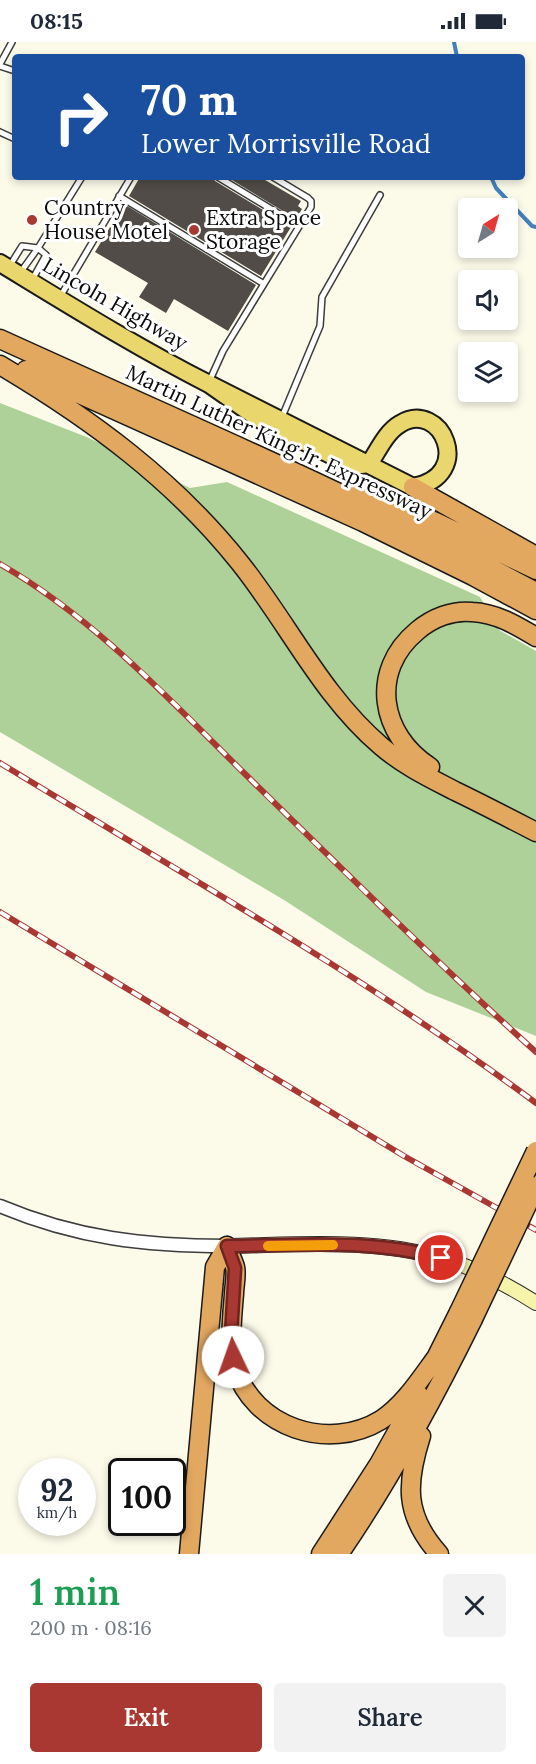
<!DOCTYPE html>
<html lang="en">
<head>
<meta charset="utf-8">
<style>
  body { margin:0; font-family:Lora,serif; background:#f2f2f3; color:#1f2937; height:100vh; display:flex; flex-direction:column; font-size:22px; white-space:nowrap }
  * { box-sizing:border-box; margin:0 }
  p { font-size:20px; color:#747a83 }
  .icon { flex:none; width:33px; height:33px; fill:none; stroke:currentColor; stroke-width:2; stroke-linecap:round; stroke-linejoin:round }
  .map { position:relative; height:1512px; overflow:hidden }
  .sheet { display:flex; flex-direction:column; background:#fff; flex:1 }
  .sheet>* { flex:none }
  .guide { position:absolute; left:12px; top:12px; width:513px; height:126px; border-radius:6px; box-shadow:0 3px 9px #0003; background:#1a4fa0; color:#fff; overflow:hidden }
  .needle { width:39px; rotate:37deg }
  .controls { position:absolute; left:458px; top:156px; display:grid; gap:12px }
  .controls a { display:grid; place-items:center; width:60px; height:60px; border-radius:6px; background:#fff; box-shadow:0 3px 9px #0003; font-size:30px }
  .speed { position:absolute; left:18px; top:1416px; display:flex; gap:12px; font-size:30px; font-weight:700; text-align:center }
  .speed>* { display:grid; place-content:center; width:78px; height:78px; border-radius:50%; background:#fff; box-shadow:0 3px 9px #0003; line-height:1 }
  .speed small { font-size:15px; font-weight:400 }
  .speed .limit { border:3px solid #111; border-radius:9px; background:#fff; color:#111 }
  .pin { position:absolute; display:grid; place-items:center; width:51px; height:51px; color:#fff; margin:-26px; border:3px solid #fff; border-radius:50%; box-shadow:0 2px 6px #0007 }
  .me { position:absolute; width:66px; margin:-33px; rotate:357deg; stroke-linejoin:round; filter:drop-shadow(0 0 4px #0008) }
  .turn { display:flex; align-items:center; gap:21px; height:126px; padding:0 30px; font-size:27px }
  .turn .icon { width:78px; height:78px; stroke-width:2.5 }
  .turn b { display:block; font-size:42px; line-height:51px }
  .round { display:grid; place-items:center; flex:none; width:63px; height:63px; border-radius:6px; background:#f2f2f3 }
  .overview { display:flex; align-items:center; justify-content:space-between; height:102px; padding:0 30px }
  h1 { font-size:36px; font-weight:600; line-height:45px; color:#1e9e55 }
  .primary-button { display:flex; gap:12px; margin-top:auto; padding:12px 30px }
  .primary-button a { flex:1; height:69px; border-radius:6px; background:#a93832; color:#fff; font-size:24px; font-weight:600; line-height:69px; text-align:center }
  .primary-button a+a { background:#f2f2f3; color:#1f2937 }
  .status { display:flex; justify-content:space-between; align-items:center; height:42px; padding:0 30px; background:#fff; direction:ltr }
  .status svg { height:16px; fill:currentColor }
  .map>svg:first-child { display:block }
  .forest { fill:#add198 }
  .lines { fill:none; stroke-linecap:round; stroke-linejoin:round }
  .stream { stroke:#4281bd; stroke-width:4 }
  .building { fill:#514c47 }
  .service-casing { stroke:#3d3d3d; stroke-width:8 }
  .tertiary-casing { stroke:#3d3d3d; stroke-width:15 }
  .secondary-casing { stroke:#2c2c2c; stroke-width:16 }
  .primary-casing { stroke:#1b1b1b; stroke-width:20 }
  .motorway-casing { stroke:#1b1b1b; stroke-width:21 }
  .service { stroke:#fff; stroke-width:5 }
  .tertiary { stroke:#fff; stroke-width:12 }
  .secondary { stroke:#f6f4ab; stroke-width:14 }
  .primary { stroke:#e9d66c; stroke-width:16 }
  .motorway { stroke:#e3a860; stroke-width:18 }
  .rail-casing { stroke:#a93832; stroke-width:6 }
  .rail { stroke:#fff; stroke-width:4; stroke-dasharray:11; stroke-linecap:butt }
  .motorway-bridge-casing { stroke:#1b1b1b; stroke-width:21; stroke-linecap:butt }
  .motorway-bridge { stroke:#e3a860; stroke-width:18 }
  .route-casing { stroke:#6e2420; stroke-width:15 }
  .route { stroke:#a93832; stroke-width:10 }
  .slow { stroke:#f59e0b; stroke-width:10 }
  .poi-dot { fill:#a93832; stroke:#fff; stroke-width:2 }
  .labels { text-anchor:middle; stroke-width:6; stroke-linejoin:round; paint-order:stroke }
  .poi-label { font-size:21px; fill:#0a0a0a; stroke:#fff; text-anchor:start }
  .street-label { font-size:21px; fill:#0a0a0a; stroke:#fff }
</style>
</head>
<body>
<div class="status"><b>08:15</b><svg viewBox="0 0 49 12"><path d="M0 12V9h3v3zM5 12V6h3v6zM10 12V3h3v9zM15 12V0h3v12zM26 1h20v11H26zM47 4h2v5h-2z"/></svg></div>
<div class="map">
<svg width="536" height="1512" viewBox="0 0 536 1512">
  <rect width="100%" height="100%" fill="#fcfae9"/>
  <!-- forest -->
  <path class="forest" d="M 0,361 L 89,396 L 190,446 L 227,440 L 480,555 L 499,588 L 536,609 L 536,994 L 426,950 L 284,858 L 0,690 Z"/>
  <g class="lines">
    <!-- stream -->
    <path class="stream" d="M 454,0 L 457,15
      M 491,135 L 496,146 L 532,184 L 536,185"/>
  </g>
  <!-- building -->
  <path class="building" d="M 140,135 L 213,135 L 215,139 L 291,185 L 261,234 L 129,154 Z
    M 227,135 L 260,135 L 301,159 L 298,164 L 302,167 L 296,177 Z
    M 124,162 L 256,243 L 228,289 L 174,257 L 166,271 L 139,255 L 148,241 L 95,210 Z"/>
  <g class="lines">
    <!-- service casing -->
    <g class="service-casing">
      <path id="service" d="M 0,22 L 12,0
        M 0,24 L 15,29
        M 0,90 L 15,97
        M 218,135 L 299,184
        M 119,154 L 264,242
        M 9,225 L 22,204 L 38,206
        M 20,231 L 38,206
        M 32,238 L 46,213 L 38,206 L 82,135
        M 60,255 L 131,135
        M 209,340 L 223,309 L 311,165 L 311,159 L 308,156 L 273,135
        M 282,375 L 320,284 L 322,255 L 380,153"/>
    </g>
    <!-- tertiary casing -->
    <g class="tertiary-casing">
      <path id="tertiary" d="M 0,1164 C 76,1196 145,1204 227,1204"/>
    </g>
    <!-- secondary casing -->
    <g class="secondary-casing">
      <path id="secondary" d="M 227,1204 C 297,1203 373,1196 441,1216 C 476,1226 506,1242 536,1261"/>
    </g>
    <!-- primary casing -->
    <g class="primary-casing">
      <path id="primary" d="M 0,221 C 69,263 138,306 209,342 C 277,376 345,410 413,445 C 476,434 441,356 400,382 C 386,390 378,409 369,422 L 353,424 L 259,377 L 209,342"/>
    </g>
    <!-- motorway casing -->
    <g class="motorway-casing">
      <path id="motorway" d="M 0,297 C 180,379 362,456 536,550
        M 0,323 C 91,377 174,438 240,521 C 288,581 322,654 381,704 C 403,723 430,736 455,749 C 482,762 509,776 536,790
        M 26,328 L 363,480 L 473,534 L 536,568
        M 413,445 L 536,514
        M 357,448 L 436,480 L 536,528
        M 430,725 C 380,693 369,629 417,589 C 432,576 452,568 472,570 C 496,571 516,583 536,595
        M 227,1204 C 229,1211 233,1218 235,1225 C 237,1233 234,1244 234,1252 C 232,1276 229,1301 235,1325 C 253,1386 329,1410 381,1378 C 405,1362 421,1336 438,1313
        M 433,1322 L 459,1270
        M 421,1394 C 406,1441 404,1473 439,1512
        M 189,1512 L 215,1225 L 227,1204
        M 321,1512 L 379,1422 L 418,1352
        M 339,1512 C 390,1438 433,1358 473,1277"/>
    </g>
    <!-- service -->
    <use href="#service" class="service"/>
    <!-- tertiary -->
    <use href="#tertiary" class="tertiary"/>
    <!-- secondary -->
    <use href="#secondary" class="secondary"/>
    <!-- primary -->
    <use href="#primary" class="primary"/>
    <!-- motorway -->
    <use href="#motorway" class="motorway"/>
    <!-- rail casing -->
    <g class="rail-casing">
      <path id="rail" d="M 0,522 C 94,576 167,655 244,731 C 340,825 436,920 536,1010
        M 0,721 C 181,831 366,935 536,1061
        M 0,870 L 404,1114 L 536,1188"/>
    </g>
    <!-- rail -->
    <use href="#rail" class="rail"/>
    <!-- motorway-bridge casing -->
    <g class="motorway-bridge-casing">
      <path id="motorway-bridge" d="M 459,1270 L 536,1109
        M 473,1277 L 536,1144"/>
    </g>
    <!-- motorway-bridge -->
    <use href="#motorway-bridge" class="motorway-bridge"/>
  </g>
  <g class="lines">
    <!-- route casing -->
    <g class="route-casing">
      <path id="route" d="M 233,1315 L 231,1293 L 235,1226 L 227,1204 C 298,1203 372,1197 441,1216"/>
    </g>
    <!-- route -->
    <use href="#route" class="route"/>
    <!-- slow -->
    <path class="slow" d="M 268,1204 L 333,1203"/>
  </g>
  <!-- markers -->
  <g class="poi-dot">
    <circle cx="32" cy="178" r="6"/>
    <circle cx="194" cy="188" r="6"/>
  </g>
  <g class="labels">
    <!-- poi labels -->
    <g class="poi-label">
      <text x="44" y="173">Country<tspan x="44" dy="24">House Motel</tspan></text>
      <text x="206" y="183">Extra Space<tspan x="206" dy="24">Storage</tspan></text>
    </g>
    <!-- street labels -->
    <g class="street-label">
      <text transform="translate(115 262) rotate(30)" y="7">Lincoln Highway</text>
      <text transform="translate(279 400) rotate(25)" y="7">Martin Luther King Jr. Expressway</text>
    </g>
  </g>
</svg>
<div class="controls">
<a><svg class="needle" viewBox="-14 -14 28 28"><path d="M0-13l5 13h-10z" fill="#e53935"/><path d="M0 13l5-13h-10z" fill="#747a83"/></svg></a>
<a><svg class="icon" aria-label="sound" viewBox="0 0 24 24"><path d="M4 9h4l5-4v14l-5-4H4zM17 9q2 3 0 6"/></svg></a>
<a><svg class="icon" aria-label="layers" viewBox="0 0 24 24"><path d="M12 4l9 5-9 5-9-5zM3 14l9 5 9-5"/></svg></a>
</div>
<div class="speed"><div>92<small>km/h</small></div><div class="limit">100</div></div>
<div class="pin" style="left:441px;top:1216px;background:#d93025"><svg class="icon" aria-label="arrive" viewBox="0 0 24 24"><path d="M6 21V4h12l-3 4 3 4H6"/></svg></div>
<svg class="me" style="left:233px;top:1315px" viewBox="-20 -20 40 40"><circle r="19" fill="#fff"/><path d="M0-13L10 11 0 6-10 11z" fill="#a93832"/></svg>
<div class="guide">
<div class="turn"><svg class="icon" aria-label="right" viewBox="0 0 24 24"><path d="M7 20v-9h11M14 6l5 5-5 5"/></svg><div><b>70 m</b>Lower Morrisville Road</div></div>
</div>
</div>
<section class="sheet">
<div class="overview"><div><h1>1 min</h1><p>200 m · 08:16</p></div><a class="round"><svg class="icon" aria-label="close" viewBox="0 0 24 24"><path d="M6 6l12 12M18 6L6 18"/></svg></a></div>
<div class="primary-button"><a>Exit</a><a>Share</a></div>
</section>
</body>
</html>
